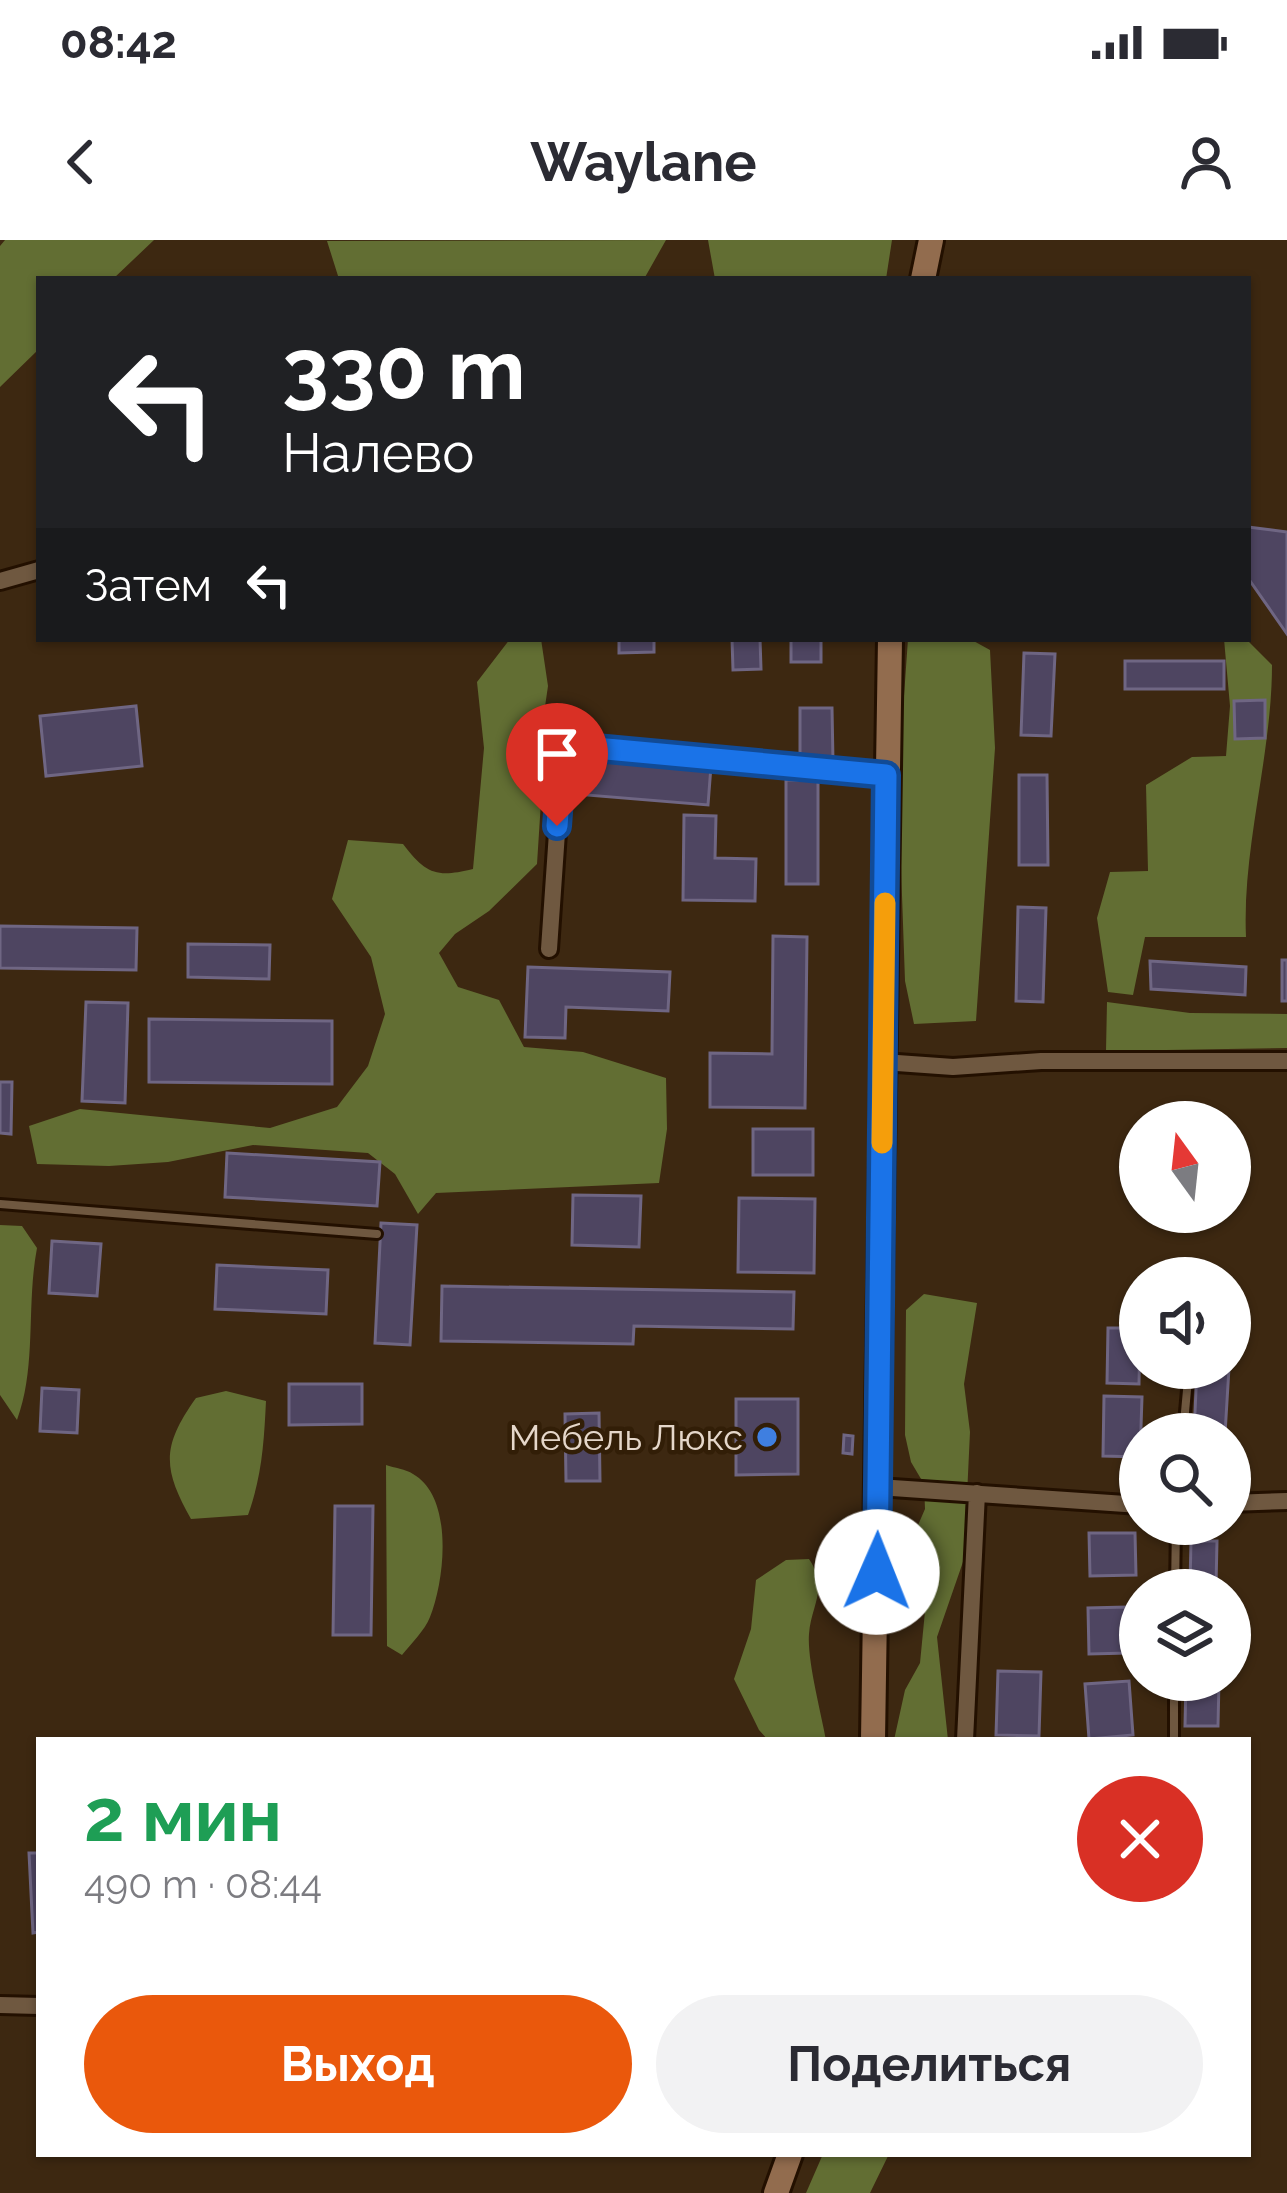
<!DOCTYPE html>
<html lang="ru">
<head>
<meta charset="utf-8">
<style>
  body { margin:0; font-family:Raleway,sans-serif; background:#f2f2f3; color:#2b2b33; height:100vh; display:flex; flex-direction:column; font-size:45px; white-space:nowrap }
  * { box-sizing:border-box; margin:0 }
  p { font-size:39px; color:#7c7c81 }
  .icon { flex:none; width:66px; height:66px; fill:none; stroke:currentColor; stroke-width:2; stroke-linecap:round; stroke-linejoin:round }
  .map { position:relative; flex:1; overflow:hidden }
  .panel { position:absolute; left:36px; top:1497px; width:1215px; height:420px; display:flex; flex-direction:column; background:#fff; border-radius:0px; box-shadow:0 3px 9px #0004 }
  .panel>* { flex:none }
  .guide { position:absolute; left:36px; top:36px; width:1215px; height:366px; border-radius:0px; box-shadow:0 3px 9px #0004; background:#202124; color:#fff; overflow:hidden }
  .needle { width:78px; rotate:345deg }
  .controls { position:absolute; left:1119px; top:861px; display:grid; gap:24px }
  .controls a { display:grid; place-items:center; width:132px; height:132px; border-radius:50%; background:#fff; box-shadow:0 3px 9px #0004; font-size:60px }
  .pin { position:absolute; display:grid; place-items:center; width:102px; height:102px; color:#fff; margin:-123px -51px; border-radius:50% 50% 50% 0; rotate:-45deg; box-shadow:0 0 12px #0007 }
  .pin .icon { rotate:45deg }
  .me { position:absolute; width:132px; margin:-66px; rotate:1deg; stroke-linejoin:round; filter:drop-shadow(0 0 9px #0008) }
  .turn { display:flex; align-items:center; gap:42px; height:252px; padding:0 48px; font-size:54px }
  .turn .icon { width:156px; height:156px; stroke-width:2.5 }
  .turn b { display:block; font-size:84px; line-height:102px }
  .then { display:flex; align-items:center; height:114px; padding:0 48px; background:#0003; gap:24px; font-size:45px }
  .round { display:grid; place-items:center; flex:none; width:126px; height:126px; border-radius:63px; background:#f2f2f3 }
  .headline { display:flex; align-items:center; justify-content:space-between; height:204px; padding:0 48px }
  h1 { font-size:72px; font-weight:700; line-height:90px; color:#1e9e55 }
  .button { display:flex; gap:24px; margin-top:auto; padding:24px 48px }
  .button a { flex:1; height:138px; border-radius:72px; background:#ea580c; color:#fff; font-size:48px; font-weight:700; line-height:138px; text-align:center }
  .button a+a { background:#f2f2f3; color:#2b2b33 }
  .status { display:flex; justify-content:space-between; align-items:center; height:84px; padding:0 60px; background:#fff; direction:ltr }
  .status svg { height:33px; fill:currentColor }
  header { display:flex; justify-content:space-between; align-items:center; height:156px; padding:0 48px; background:#fff; font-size:54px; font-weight:700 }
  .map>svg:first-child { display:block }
  .forest { fill:#626e33 }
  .building { fill:#4e4561; stroke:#6f6683; stroke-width:3 }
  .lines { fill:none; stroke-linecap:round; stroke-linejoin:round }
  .service-casing { stroke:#231000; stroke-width:14 }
  .minor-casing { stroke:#231000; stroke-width:22 }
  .secondary-casing { stroke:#231000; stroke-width:30 }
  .service { stroke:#6f5840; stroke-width:8 }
  .minor { stroke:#6f5840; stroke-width:16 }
  .secondary { stroke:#926c4e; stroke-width:24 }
  .route-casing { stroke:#114b97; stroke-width:30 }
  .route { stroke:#1a73e8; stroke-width:21 }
  .slow { stroke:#f59e0b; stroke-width:21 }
  .shop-dot { fill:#3f7fe0; stroke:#321e07; stroke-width:4.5 }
  .labels { text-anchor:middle; stroke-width:9; stroke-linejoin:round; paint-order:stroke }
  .poi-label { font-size:36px; fill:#e5d7ca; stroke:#321e07; text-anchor:end }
</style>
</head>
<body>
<div class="status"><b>08:42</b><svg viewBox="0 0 49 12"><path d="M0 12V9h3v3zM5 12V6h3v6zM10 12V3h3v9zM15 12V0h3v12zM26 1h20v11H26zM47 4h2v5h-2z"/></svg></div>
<header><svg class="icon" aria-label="back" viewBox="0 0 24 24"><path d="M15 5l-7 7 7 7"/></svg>Waylane<svg class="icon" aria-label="person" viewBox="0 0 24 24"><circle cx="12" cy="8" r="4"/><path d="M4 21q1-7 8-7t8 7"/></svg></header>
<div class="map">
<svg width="1287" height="1953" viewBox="0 0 1287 1953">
  <rect width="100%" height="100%" fill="#3d2811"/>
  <!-- forest -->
  <path class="forest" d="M 5,0 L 154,0 L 113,39 L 39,39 L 39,109 L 0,147 L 0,6 Z
    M 666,0 L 644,39 L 339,39 L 327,1 Z
    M 708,0 L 892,0 L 886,39 L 715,39 Z
    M 510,399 L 541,399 L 548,446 L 540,501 L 542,546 L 537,624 L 489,671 L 455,694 L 439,713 L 458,747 L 499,760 L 524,807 L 583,812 L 666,838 L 667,889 L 659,943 L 436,953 L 418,974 L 395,934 L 368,913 L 253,905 L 168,922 L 109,926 L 37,924 L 29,886 L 80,869 L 270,888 L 337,867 L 368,826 L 385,774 L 371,717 L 332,659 L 348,600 L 403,604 C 426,634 436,638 473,629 L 484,508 L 477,442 Z
    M 908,399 L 970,399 L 990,410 L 995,508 L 976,781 L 914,784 L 905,741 L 898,541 Z
    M 1224,399 L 1246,399 L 1272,425 C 1272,516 1242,606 1246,697 L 1145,697 L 1133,755 L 1108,752 L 1097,678 L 1110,632 L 1148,631 L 1146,545 L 1192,517 L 1226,516 L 1230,466 Z
    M 1107,762 L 1190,773 L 1287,774 L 1287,808 L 1106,811 Z
    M 0,985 L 22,986 L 37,1008 C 26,1066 37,1126 17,1180 L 0,1155 Z
    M 924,1054 L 977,1063 L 964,1144 L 970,1192 L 964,1319 L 937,1397 L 948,1500 L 894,1500 L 905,1450 L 920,1423 L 926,1361 L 915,1292 L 925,1269 L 924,1244 L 911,1222 L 905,1195 L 906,1070 Z
    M 226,1151 L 266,1161 C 264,1202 262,1236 248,1275 L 191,1279 C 163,1229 161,1207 196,1158 Z
    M 386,1225 C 394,1228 406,1229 413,1234 C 454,1257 445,1340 430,1377 C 425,1390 411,1404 402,1415 L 387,1406 Z
    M 809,1319 C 829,1349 811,1365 809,1394 C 807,1420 821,1472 826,1500 L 768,1500 L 759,1490 L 734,1439 L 751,1389 L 756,1340 L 786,1320 Z
    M 823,1914 L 889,1914 L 870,1953 L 806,1953 Z"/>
  <!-- building -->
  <path class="building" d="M 1248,287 L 1287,292 L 1287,394 L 1248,338 Z
    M 619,399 L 654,399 L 654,412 L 619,413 Z
    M 732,399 L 760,399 L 761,429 L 733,430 Z
    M 791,399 L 821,399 L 821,422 L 791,422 Z
    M 1024,413 L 1055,414 L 1051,496 L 1021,495 Z
    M 1125,421 L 1224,421 L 1224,449 L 1125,449 Z
    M 1265,460 L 1265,498 L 1235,499 L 1234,461 Z
    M 136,466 L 142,526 L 46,536 L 40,476 Z
    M 800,468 L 832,468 L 833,521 L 800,522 Z
    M 577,515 L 711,526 L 708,565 L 574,554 Z
    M 1019,535 L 1047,535 L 1048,625 L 1019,625 Z
    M 786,540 L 818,540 L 818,644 L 786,644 Z
    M 684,575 L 716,576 L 715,618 L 756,619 L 755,661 L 683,660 Z
    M 1018,667 L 1046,668 L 1043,762 L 1016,761 Z
    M 0,686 L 137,688 L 136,730 L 0,728 Z
    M 773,696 L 807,697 L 805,868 L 710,867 L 710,813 L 772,814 Z
    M 188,704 L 270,705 L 269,739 L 188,737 Z
    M 1282,720 L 1287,720 L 1287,761 L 1282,761 Z
    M 1150,721 L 1246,727 L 1245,755 L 1151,749 Z
    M 528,727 L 670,732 L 668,771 L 566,767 L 565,798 L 525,797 Z
    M 86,762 L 128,763 L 125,863 L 82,861 Z
    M 149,779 L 332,781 L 332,844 L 149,842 Z
    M 0,842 L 12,842 L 11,894 L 0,893 Z
    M 753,889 L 813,889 L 813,935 L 753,935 Z
    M 227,913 L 380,922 L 377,966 L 225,957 Z
    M 573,955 L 641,956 L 639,1007 L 572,1005 Z
    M 739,958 L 815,959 L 814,1033 L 738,1032 Z
    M 381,983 L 417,985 L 410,1105 L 375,1103 Z
    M 52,1001 L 101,1004 L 97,1056 L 49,1053 Z
    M 217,1025 L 328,1030 L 326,1074 L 215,1069 Z
    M 442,1046 L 794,1052 L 793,1089 L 634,1086 L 633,1104 L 441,1101 Z
    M 1108,1088 L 1140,1088 L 1139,1144 L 1107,1143 Z
    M 1197,1128 L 1229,1128 L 1225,1194 L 1194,1194 Z
    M 289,1144 L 362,1144 L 362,1184 L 289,1185 Z
    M 42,1148 L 79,1150 L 77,1193 L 40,1191 Z
    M 1104,1156 L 1142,1157 L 1140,1217 L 1103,1216 Z
    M 736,1159 L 798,1159 L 798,1234 L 736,1235 Z
    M 599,1173 L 600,1241 L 566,1241 L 565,1174 Z
    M 844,1195 L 853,1196 L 852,1214 L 843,1213 Z
    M 335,1266 L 373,1266 L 371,1395 L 333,1395 Z
    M 1089,1293 L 1135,1293 L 1136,1335 L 1090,1336 Z
    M 1191,1301 L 1217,1301 L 1216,1346 L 1190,1345 Z
    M 1126,1367 L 1128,1413 L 1089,1414 L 1088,1368 Z
    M 998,1431 L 1041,1432 L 1039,1496 L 996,1495 Z
    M 1186,1440 L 1219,1440 L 1218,1486 L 1185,1486 Z
    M 1129,1441 L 1133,1495 L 1089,1499 L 1085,1444 Z
    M 29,1613 L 39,1613 L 39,1692 L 33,1693 Z"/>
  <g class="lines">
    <!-- service casing -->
    <g class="service-casing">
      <path id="service" d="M 0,964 L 377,994
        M 1183,1194 L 1189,1128
        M 1175,1350 L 1176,1284
        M 1174,1500 L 1174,1440"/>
    </g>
    <!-- minor casing -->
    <g class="minor-casing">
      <path id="minor" d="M 0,341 L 39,330
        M 549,709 L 563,505 L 886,535
        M 883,822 L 953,827 L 1041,821 L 1287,821
        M 878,1247 L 1140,1265
        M 1230,1263 L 1287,1261
        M 965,1500 L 977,1253
        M 0,1765 L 39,1766"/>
    </g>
    <!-- secondary casing -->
    <g class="secondary-casing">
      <path id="secondary" d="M 923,39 L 931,0
        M 873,1500 L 890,399
        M 776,1953 L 790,1914"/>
    </g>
    <!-- service -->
    <use href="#service" class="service"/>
    <!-- minor -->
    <use href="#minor" class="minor"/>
    <!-- secondary -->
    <use href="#secondary" class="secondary"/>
  </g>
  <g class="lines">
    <!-- route casing -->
    <g class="route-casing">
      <path id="route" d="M 557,586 L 563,505 L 886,535 L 877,1332"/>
    </g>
    <!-- route -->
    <use href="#route" class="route"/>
    <!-- slow -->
    <path class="slow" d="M 882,903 L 885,663"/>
  </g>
  <!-- markers -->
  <circle class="shop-dot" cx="767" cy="1197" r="12"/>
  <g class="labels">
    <!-- poi labels -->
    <g class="poi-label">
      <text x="743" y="1210">Мебель Люкс</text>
    </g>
  </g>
</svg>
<div class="controls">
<a><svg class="needle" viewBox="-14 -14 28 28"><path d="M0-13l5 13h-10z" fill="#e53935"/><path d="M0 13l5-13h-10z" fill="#7c7c81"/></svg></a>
<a><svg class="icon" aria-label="sound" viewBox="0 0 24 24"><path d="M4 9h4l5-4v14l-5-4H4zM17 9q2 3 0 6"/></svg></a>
<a><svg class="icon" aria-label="search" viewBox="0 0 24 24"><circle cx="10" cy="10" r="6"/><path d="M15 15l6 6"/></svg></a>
<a><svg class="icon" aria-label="layers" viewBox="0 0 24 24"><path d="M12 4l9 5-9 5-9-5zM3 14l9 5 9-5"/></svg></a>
</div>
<div class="pin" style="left:557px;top:586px;background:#d93025"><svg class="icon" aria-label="arrive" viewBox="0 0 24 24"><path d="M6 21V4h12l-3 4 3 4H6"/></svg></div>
<svg class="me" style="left:877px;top:1332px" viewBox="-20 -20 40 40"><circle r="19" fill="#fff"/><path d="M0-13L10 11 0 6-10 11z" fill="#1a73e8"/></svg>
<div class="guide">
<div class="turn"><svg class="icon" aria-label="left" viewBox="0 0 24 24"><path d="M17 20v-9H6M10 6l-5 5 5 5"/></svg><div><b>330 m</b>Налево</div></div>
<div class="then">Затем<svg class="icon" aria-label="left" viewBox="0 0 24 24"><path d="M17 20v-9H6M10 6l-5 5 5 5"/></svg></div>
</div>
<section class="panel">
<div class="headline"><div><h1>2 мин</h1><p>490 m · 08:44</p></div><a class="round" style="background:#d93025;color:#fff"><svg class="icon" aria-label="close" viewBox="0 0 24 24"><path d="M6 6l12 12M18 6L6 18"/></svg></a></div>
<div class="button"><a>Выход</a><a>Поделиться</a></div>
</section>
</div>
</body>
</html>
